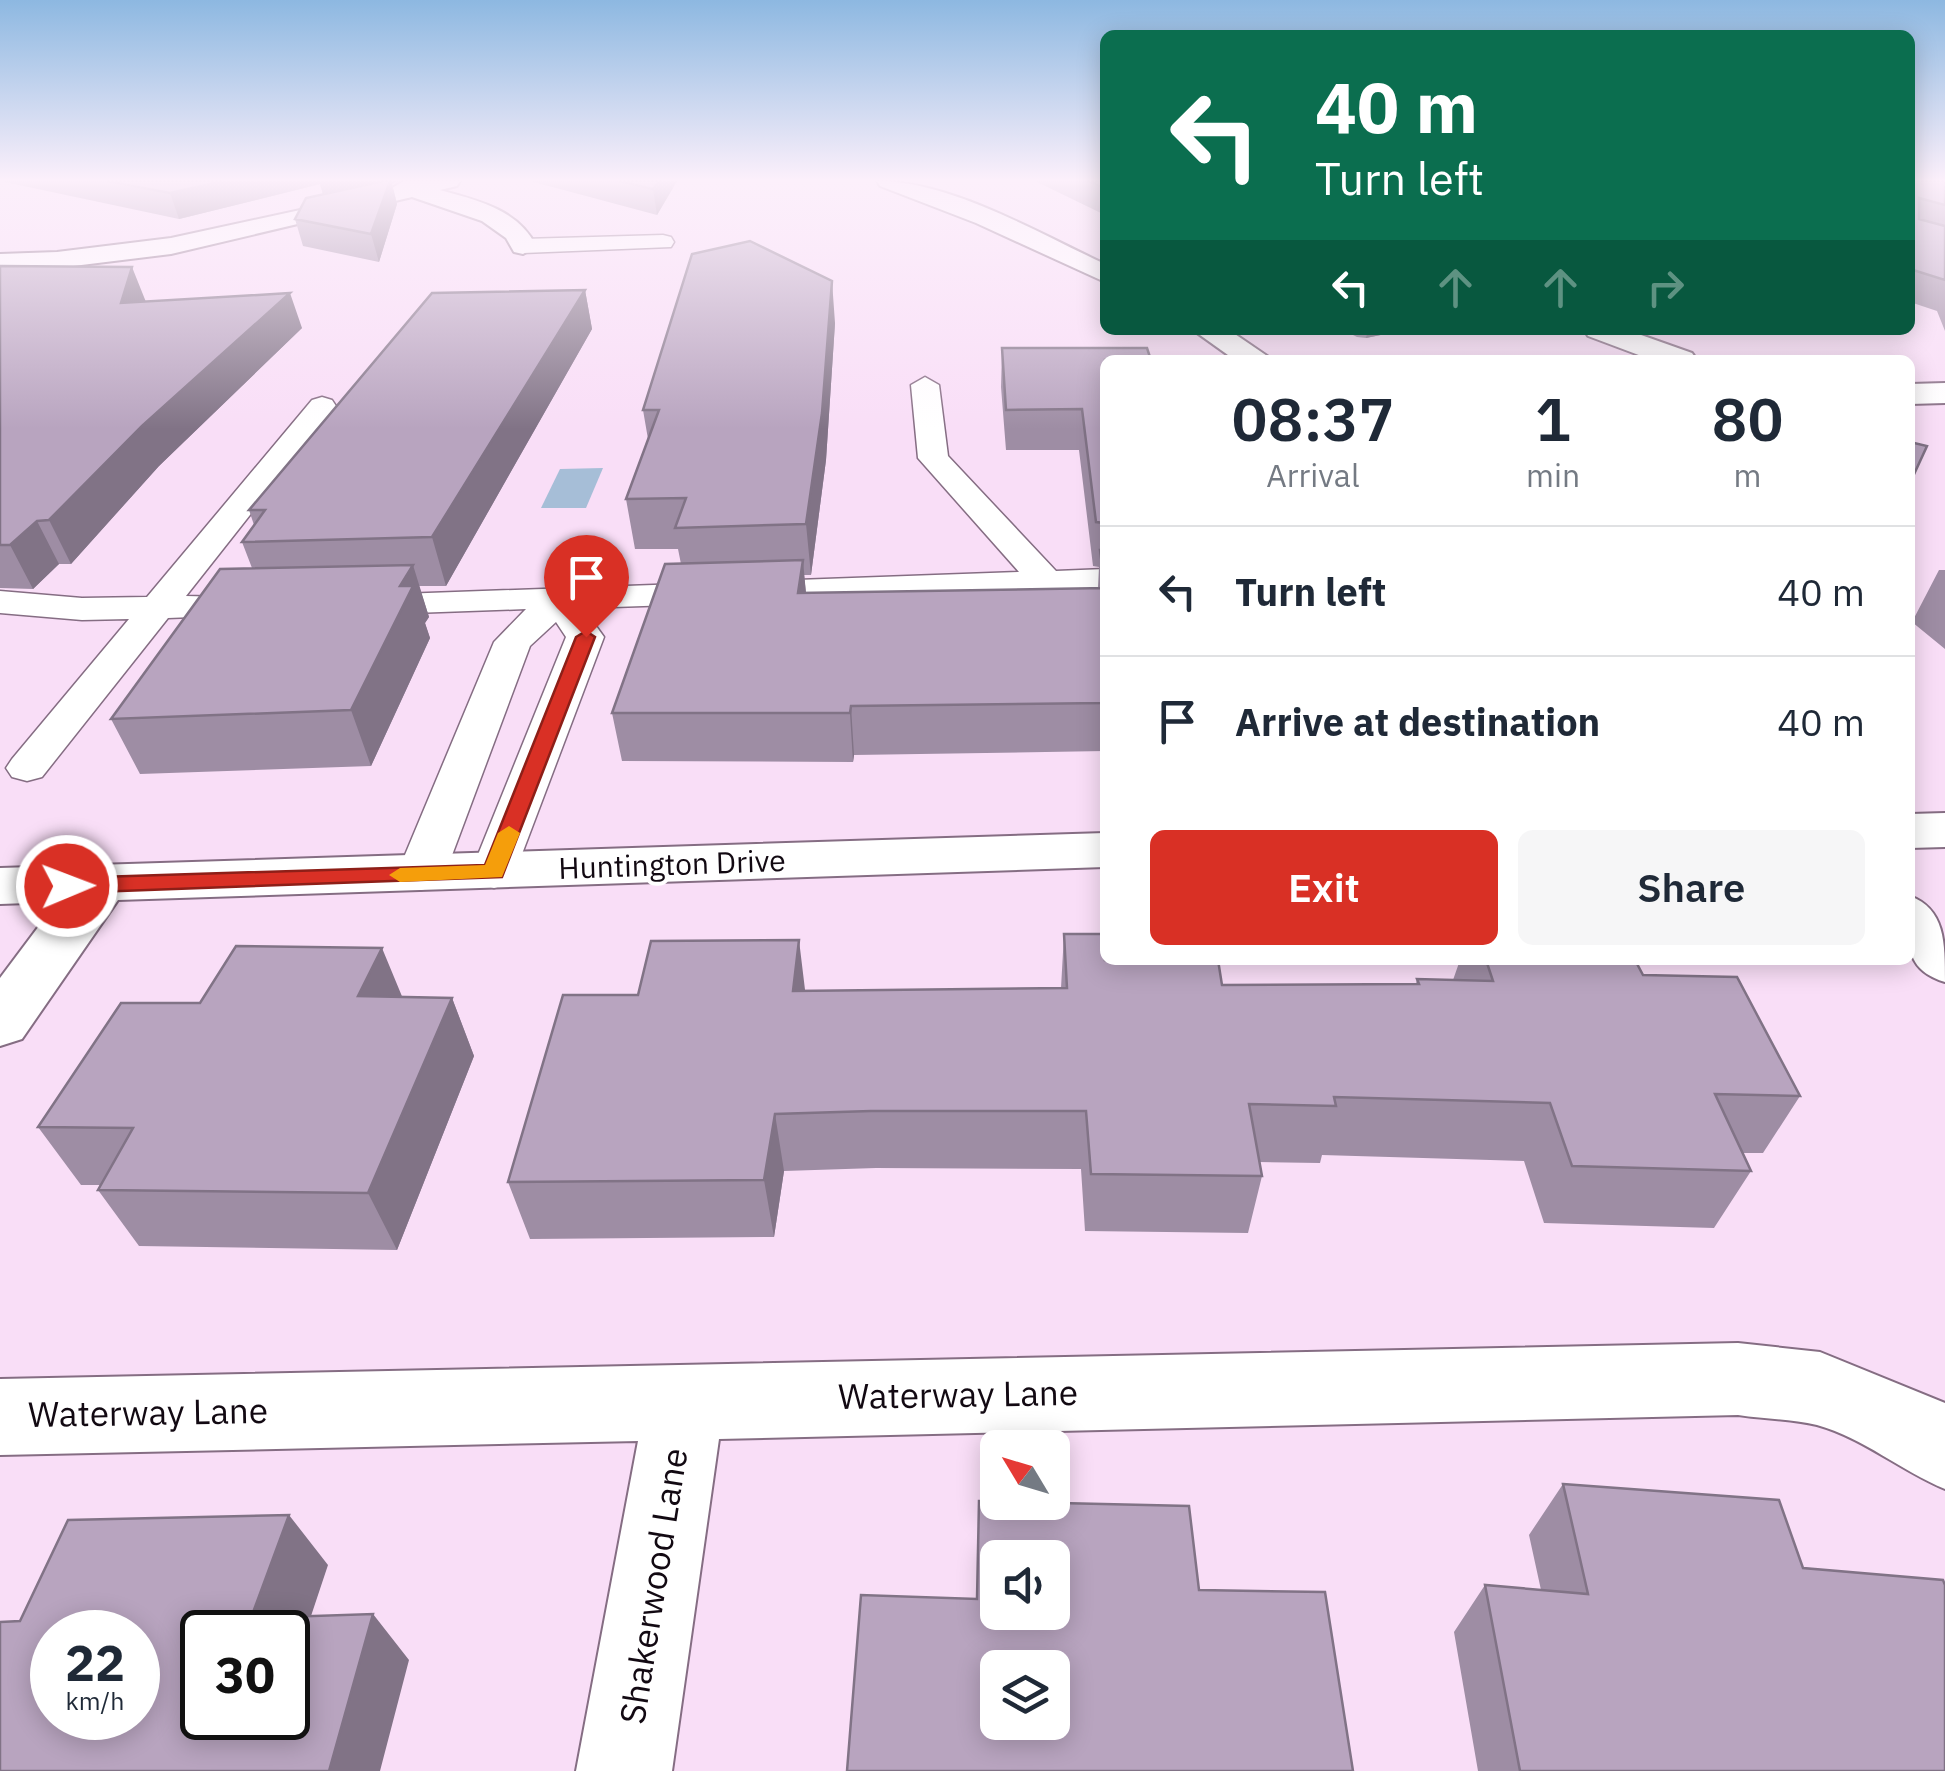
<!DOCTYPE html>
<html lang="en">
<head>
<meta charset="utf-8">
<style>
  body { margin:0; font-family:"IBM Plex Sans",sans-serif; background:#f6f6f7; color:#1f2937; height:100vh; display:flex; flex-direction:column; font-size:38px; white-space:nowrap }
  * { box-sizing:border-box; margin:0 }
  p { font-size:32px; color:#747a83 }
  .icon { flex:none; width:55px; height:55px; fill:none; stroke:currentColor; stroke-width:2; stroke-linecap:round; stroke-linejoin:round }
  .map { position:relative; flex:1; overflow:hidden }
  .drawer { position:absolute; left:1100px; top:355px; width:815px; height:610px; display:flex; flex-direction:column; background:#fff; border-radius:15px; box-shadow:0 5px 25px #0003 }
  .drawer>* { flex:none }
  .top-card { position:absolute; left:1100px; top:30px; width:815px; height:305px; border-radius:15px; box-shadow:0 5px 25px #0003; background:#0b6e4f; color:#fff; overflow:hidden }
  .needle { width:65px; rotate:308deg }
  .fabs { position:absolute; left:980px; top:1430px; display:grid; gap:20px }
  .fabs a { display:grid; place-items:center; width:90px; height:90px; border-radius:15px; background:#fff; box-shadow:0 5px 25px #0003; font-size:50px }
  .speed { position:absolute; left:30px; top:1610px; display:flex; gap:20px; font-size:50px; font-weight:700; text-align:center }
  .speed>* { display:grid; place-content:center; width:130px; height:130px; border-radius:50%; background:#fff; box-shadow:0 5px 25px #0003; line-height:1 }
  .speed small { font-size:25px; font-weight:400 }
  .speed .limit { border:5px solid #111; border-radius:15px; background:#fff; color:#111 }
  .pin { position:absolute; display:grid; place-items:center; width:85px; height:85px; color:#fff; margin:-102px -42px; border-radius:50% 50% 50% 0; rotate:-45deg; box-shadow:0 0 10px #0007 }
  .pin .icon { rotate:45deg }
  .me { position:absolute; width:110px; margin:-55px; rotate:89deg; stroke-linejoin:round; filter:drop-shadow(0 0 8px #0008) }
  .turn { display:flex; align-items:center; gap:35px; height:210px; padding:0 50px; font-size:45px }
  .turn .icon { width:130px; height:130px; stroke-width:2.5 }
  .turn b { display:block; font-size:70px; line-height:85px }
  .lanes { display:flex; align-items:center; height:95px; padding:0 50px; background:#0003; justify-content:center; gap:50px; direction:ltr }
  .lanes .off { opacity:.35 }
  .eta { display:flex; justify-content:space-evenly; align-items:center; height:170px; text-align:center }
  .eta b { font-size:60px; font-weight:600; line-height:70px }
  .button { display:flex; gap:20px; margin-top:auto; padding:20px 50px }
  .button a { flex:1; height:115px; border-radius:15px; background:#d93025; color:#fff; font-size:40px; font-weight:600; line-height:115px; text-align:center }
  .button a+a { background:#f6f6f7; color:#1f2937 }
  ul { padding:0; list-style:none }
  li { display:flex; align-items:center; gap:30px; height:130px; padding:0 50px; border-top:2px solid #e0e1e3 }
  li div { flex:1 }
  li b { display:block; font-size:38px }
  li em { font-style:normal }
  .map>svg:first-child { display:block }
  .water { fill:#a6bed7 }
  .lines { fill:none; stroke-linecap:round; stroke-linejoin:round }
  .lane-casing { stroke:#856d83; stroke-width:3 }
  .street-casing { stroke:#856d83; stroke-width:4 }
  .secondary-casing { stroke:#856d83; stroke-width:4 }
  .lane { fill:#fff; fill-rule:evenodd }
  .street { fill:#fff; fill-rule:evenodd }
  .secondary { fill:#fff; fill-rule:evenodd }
  .wall { fill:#9e8da4 }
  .shaded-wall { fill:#817386 }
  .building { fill:#b8a4bf; stroke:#817386; stroke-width:2.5; fill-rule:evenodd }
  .route { fill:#d93025; stroke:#8d1f18; stroke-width:2.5 }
  .slow { fill:#f59e0b }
  .labels { text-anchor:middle; stroke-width:8; stroke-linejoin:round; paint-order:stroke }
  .street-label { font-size:30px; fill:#120912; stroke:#fff }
  .near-street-label { font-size:35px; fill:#120912; stroke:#fff }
</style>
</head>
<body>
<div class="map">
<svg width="1945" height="1771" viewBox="0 0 1945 1771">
  <rect width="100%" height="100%" fill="#f9def7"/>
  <!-- water -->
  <path class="water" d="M 603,468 L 586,508 L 541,508 L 560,469 Z"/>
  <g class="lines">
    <!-- lane casing -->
    <g class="lane-casing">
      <path id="lane" d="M 663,235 L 671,237 L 674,242 L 671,247 L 523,253 L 512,246 L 523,239 Z
        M 925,377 L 939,385 L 948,456 L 1056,571 L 1105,569 L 1105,591 L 583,608 L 604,637 L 511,883 L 494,888 L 477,883 L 471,872 L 566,637 L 556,622 L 530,646 L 445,874 L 438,885 L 421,890 L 404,885 L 397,874 L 494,642 L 526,609 L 358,615 L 345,612 L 340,604 L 345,596 L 1019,572 L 918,458 L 911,385 Z
        M 322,397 L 332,400 L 336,406 L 186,596 L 269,598 L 274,606 L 269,614 L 168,618 L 42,777 L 27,781 L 12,777 L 6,768 L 12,759 L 129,619 L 82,620 L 0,613 L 0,591 L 82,598 L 147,597 L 312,400 Z"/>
    </g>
    <!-- street casing -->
    <g class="street-casing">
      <path id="street" d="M 404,181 L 460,181 L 457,186 L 440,190 C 476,200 518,209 536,246 L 523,254 L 514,252 L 506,238 L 482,221 L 412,197 L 171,254 L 57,268 L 0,270 L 0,254 L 57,252 L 171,238 L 337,202 L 392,188 Z
        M 1584,330 L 1627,330 L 1692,353 L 1697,360 L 1652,360 L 1588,336 Z
        M 1945,383 L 1945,403 L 1910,404 L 1910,384 Z
        M 1945,813 L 1945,847 L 1910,848 L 1910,814 Z
        M 1105,833 L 1105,867 L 118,900 L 22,1039 L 0,1046 L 0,978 L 57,902 L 0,904 L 0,868 Z
        M 1738,1343 L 1820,1352 L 1945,1403 L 1945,1489 C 1901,1471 1864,1438 1817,1425 C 1792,1419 1764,1419 1738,1415 L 719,1439 L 672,1771 L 576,1771 L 638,1441 L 0,1455 L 0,1379 Z"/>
    </g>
    <!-- secondary casing -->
    <g class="secondary-casing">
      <path id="secondary" d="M 877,181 C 951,181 1038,233 1105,264 L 1105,282 L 976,223 L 880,186 Z
        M 1193,330 L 1229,330 L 1273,360 L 1235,360 Z
        M 1910,896 C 1945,909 1945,942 1945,982 C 1899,968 1910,936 1910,896 Z"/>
    </g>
    <!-- lane -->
    <use href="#lane" class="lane"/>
    <!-- street -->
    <use href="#street" class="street"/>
    <!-- secondary -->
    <use href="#secondary" class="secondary"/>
  </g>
  <!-- wall -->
  <path class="wall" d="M 0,181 L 399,181 L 392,184 L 397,204 L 379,262 L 303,246 L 295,219 L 323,194 L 320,184 L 179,219 Z
    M 530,181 L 677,181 L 657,215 Z
    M 1035,181 L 1105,181 L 1105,215 Z
    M 1910,181 L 1945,181 L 1945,331 L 1937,311 L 1910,302 Z
    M 0,266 L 146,301 L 302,328 L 159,466 L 71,564 L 59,564 L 33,589 L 0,588 Z
    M 585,290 L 592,329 L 446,586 L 419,586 L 429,617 L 425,623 L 430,638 L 371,766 L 140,774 L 111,719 L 252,568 L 242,542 L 254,525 L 249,510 Z
    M 835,323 L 826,460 L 811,575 L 804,575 L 806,593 L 1098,588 L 1099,567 L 1093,566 L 1079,450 L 1006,450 L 1001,387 L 1002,348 L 1105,360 L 1105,751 L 854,755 L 853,762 L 622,761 L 612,713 L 681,564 L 678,549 L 635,549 L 626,499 L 648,439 L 643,410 Z
    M 1343,330 L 1405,330 L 1366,338 L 1357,337 Z
    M 1939,570 L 1945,570 L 1945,649 L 1912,622 Z
    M 1064,934 L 1222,985 L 1416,984 L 1417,979 L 1453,980 L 1460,960 L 1635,960 L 1643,975 L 1800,1096 L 1763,1153 L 1742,1153 L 1751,1171 L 1714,1228 L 1544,1223 L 1524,1161 L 1322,1155 L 1320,1163 L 1259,1162 L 1262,1176 L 1248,1233 L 1085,1231 L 1081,1169 L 876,1168 L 784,1171 L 774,1237 L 530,1239 L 508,1182 L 638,995 L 805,991 L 1061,988 Z
    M 402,997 L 452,998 L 474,1056 L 397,1250 L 139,1246 L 98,1190 L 100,1185 L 81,1185 L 38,1127 L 200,1003 Z
    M 1563,1484 L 1803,1568 L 1945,1771 L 1478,1771 L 1454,1632 L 1485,1585 L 1541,1590 L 1529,1535 Z"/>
  <!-- shaded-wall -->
  <path class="shaded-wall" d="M 223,181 L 399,181 L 392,184 L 397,204 L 379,262 L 371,234 L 325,201 L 320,184 L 179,219 L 170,193 Z
    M 659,181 L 677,181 L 657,215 L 653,189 Z
    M 132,267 L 146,302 L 121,303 Z
    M 832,281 L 835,323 L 826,460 L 811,575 L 806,524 Z
    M 585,290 L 592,329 L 446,586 L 432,537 Z
    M 290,293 L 302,328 L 159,466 L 71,564 L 49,520 L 142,426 Z
    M 1368,330 L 1405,330 L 1366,338 Z
    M 37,521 L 59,564 L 33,589 L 10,545 Z
    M 803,560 L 807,605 L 798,593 Z
    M 413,565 L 429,617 L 425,623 L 430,638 L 371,766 L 351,710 L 400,586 Z
    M 851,706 L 854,755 L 853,762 L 850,713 Z
    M 799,940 L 806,998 L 793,991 Z
    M 382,948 L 406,1006 L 358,996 Z
    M 452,998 L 474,1056 L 397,1250 L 368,1193 Z
    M 775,1114 L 784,1171 L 774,1237 L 764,1180 Z
    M 289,1515 L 328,1565 L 295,1664 L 251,1618 Z
    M 373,1614 L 409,1660 L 380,1771 L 329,1771 Z"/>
  <!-- building -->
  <path class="building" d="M 107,181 L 223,181 L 170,193 Z
    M 384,181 L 390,181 L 371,234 L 295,219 L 306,198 Z
    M 619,181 L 659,181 L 653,189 Z
    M 1088,181 L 1105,181 L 1105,188 Z
    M 1910,181 L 1945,181 L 1945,205 L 1919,198 L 1919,219 L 1945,226 L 1945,280 L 1910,269 Z
    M 750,241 L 832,281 L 822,413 L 806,524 L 675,528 L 686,498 L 626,499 L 659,410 L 643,410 L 692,254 Z
    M 0,266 L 132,267 L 121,303 L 290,293 L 142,426 L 49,520 L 37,521 L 10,545 L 0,545 Z
    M 585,290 L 432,537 L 242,542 L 265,510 L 249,510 L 432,293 Z
    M 1002,348 L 1147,348 L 1151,360 L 1105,360 L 1105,523 L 1096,522 L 1082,409 L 1006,410 Z
    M 1910,442 L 1927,446 L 1910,483 Z
    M 1100,550 L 1105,550 L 1105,587 Z
    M 803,560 L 798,593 L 1105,588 L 1105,703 L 851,706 L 850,713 L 612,713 L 665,564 Z
    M 413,565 L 400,586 L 413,586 L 351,710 L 111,719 L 220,569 Z
    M 1064,934 L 1105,934 L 1105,960 L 1218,960 L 1222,985 L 1419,984 L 1417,979 L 1493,981 L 1486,960 L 1635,960 L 1643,975 L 1737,977 L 1800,1096 L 1715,1094 L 1751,1171 L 1572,1166 L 1550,1103 L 1334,1097 L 1336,1106 L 1249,1104 L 1262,1176 L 1091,1174 L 1086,1111 L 871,1111 L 775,1114 L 764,1180 L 508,1182 L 563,995 L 638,995 L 651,941 L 799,940 L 793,991 L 1067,988 Z
    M 236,946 L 382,948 L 358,996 L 452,998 L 368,1193 L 98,1190 L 133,1128 L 38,1127 L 121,1003 L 200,1003 Z
    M 1563,1484 L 1779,1500 L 1803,1568 L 1943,1580 L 1945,1585 L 1945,1771 L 1520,1771 L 1485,1585 L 1588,1594 Z
    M 979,1501 L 1189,1506 L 1199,1590 L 1325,1592 L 1353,1771 L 847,1771 L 861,1595 L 977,1599 ZM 998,1558 L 1052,1558 L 1052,1612 L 998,1612 ZM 998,1668 L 1052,1668 L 1052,1722 L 998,1722 Z
    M 289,1515 L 251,1618 L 373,1614 L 329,1771 L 0,1771 L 0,1622 L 20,1621 L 68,1520 ZM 52,1632 L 138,1632 L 138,1718 L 52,1718 ZM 202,1632 L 288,1632 L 288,1718 L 202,1718 Z"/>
  <!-- sky -->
  <linearGradient id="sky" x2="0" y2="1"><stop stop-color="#8db8e1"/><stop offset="0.42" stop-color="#fcf0fb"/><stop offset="1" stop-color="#fcf0fb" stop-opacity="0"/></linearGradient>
  <rect width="1945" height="429" fill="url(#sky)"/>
  <!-- route -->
  <path class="route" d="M 586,631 L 595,637 L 502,877 L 67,893 L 55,886 L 67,878 L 485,865 L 576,637 Z"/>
  <!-- slow -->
  <path class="slow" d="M 509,826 L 520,833 L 502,877 L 400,882 L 389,875 L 400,868 L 485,865 L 498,833 Z"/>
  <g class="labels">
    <!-- street labels -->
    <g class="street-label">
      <text transform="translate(672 865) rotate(-2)" y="10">Huntington Drive</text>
    </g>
    <!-- near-street labels -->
    <g class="near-street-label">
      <text transform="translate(958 1395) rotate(-1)" y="12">Waterway Lane</text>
      <text transform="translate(148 1413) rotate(-1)" y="12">Waterway Lane</text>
      <text transform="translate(654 1586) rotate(-81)" y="12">Shakerwood Lane</text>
    </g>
  </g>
</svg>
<div class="fabs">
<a><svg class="needle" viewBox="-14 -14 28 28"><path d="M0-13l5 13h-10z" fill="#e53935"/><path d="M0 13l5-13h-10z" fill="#747a83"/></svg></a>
<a><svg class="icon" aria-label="sound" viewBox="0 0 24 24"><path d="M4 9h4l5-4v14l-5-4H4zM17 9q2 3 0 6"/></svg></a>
<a><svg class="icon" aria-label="layers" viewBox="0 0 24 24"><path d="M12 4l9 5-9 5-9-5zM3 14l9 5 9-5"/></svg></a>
</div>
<div class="speed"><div>22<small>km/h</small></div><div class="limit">30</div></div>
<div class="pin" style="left:586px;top:637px;background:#d93025"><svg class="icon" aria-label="arrive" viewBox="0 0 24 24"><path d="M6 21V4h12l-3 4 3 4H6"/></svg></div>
<svg class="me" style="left:67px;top:886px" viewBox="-20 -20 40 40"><circle r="17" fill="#d93025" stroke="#fff" stroke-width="3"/><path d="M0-11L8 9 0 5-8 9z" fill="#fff"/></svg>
<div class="top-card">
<div class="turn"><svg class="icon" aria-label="left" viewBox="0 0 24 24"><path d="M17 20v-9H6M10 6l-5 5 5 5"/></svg><div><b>40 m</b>Turn left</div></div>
<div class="lanes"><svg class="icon" aria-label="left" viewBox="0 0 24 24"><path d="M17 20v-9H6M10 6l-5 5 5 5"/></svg><svg class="icon off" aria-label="ahead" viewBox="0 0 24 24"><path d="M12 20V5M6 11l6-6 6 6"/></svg><svg class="icon off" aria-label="ahead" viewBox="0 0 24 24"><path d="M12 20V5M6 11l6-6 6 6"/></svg><svg class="icon off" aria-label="right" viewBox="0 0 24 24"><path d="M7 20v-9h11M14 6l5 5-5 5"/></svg></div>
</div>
<section class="drawer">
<div class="eta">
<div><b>08:37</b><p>Arrival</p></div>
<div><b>1</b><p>min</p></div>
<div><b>80</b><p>m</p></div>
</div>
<ul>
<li><svg class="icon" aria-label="left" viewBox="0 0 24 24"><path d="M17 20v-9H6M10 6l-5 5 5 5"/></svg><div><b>Turn left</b></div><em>40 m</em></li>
<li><svg class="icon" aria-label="arrive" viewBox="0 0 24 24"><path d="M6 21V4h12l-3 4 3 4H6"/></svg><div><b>Arrive at destination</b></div><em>40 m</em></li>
</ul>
<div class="button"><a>Exit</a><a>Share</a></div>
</section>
</div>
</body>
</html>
